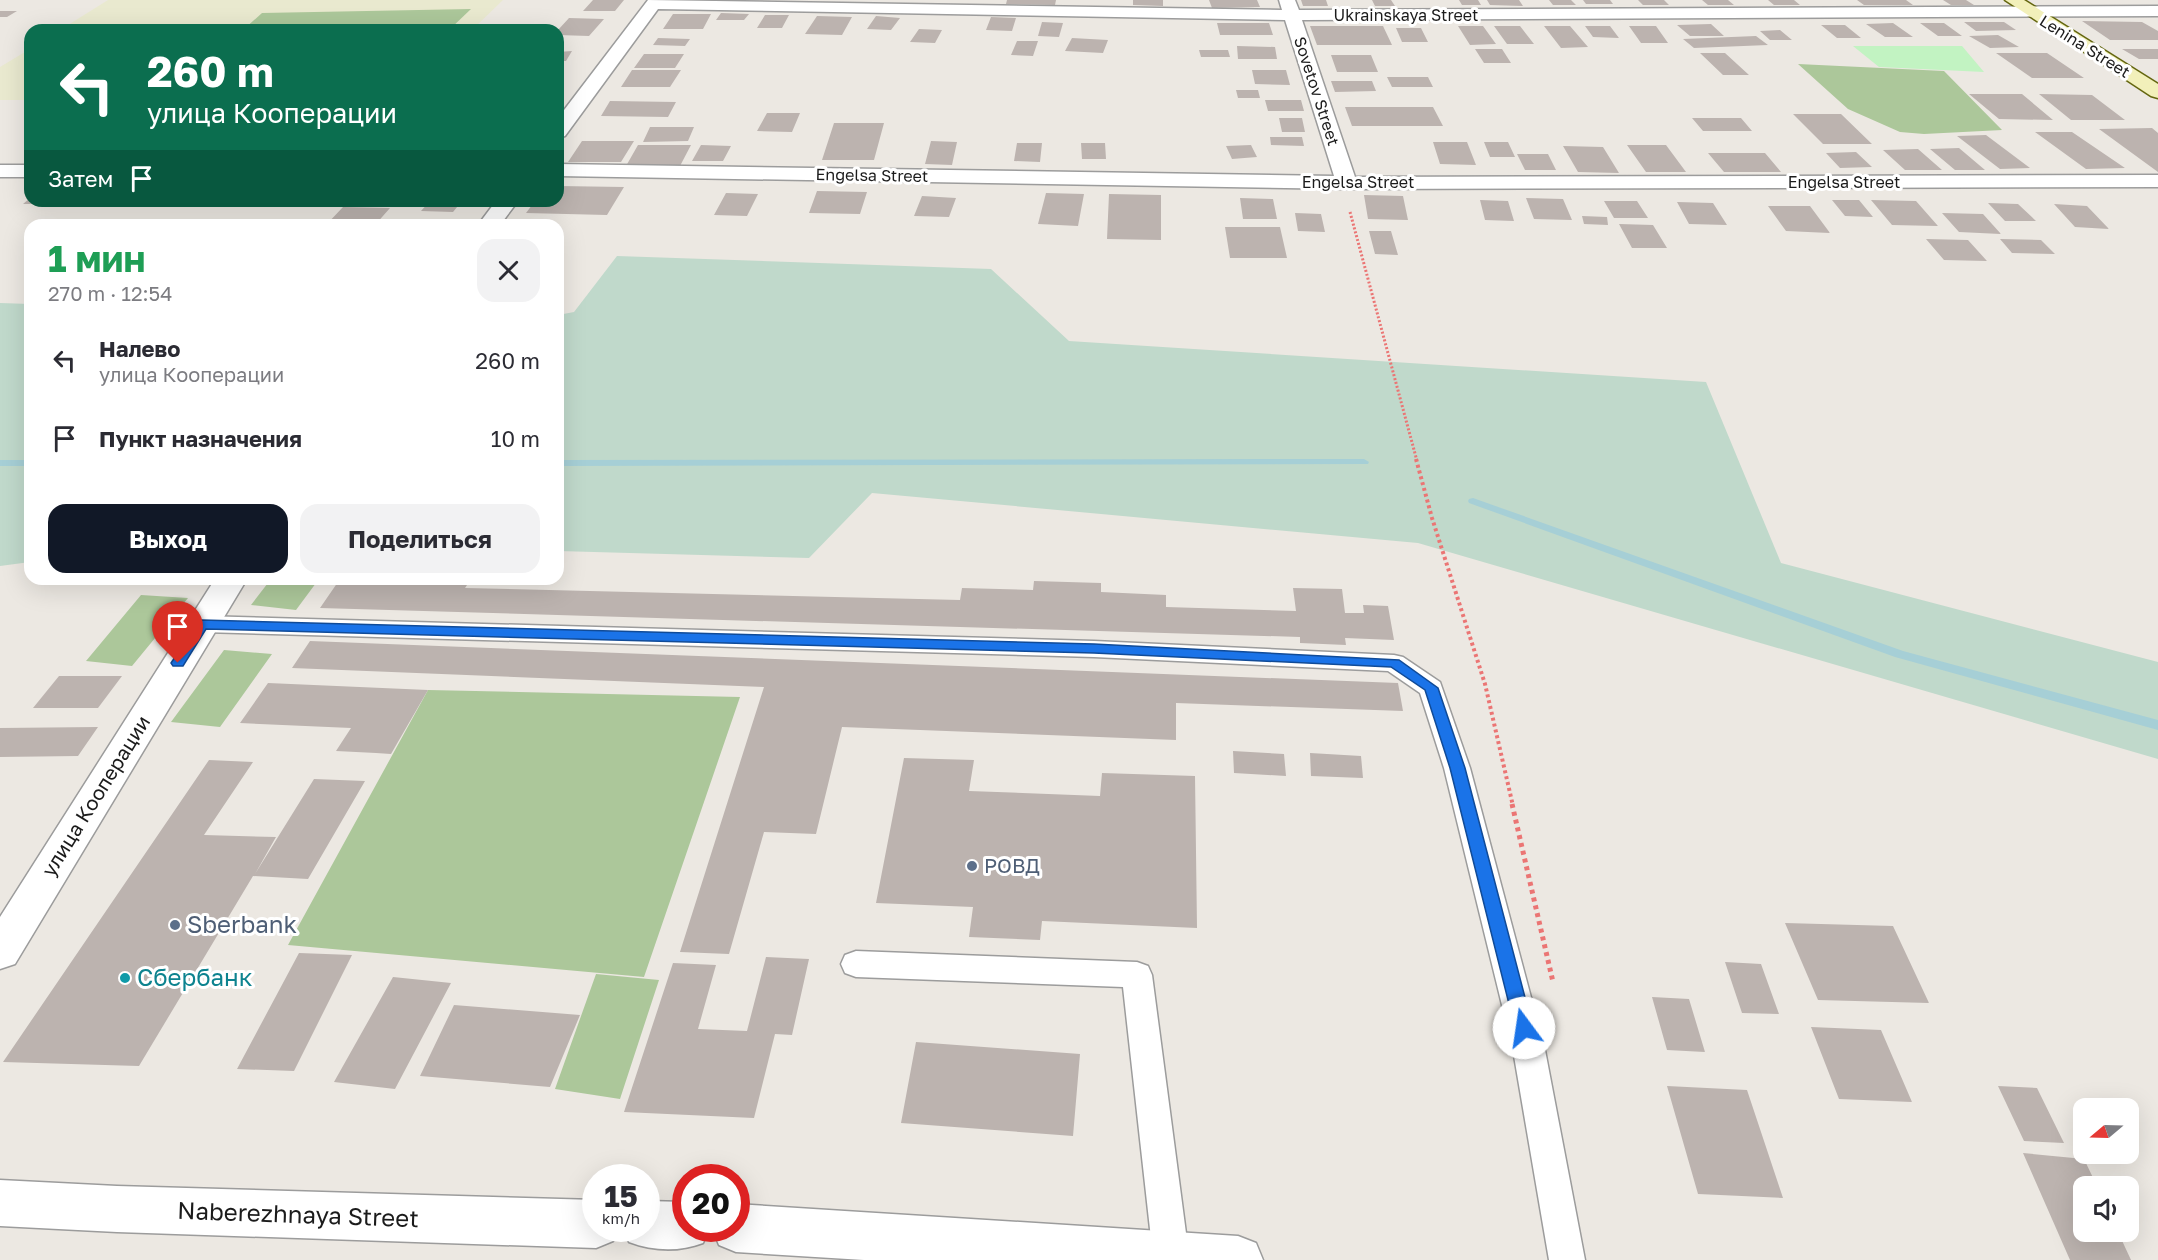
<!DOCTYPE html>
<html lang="ru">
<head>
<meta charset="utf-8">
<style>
  body { margin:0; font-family:"Golos Text",sans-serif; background:#f2f2f3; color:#2b2b33; height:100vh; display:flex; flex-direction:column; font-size:22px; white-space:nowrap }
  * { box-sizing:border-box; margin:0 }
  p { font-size:20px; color:#7c7c81 }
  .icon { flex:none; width:33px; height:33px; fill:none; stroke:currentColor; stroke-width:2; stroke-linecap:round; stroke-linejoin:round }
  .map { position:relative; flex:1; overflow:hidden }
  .details { position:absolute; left:24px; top:219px; width:540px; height:366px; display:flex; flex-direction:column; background:#fff; border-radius:18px; box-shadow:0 6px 24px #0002 }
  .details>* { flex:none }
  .hud { position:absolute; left:24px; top:24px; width:540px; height:183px; border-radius:18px; box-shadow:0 6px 24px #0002; background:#0b6e4f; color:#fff; overflow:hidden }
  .needle { width:39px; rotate:251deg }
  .fabs { position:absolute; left:2073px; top:1098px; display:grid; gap:12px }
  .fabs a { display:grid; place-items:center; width:66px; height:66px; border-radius:12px; background:#fff; box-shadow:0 6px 24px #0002; font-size:30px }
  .speed { position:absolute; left:582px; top:1164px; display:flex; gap:12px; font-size:30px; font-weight:700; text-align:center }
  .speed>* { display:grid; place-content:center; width:78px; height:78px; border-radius:50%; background:#fff; box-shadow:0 6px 24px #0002; line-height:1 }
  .speed small { font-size:15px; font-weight:400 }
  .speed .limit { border:9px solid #d22; background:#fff; color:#111 }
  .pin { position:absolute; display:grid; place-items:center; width:51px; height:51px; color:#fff; margin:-62px -26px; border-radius:50% 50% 50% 0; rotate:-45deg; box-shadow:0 0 6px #0007 }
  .pin .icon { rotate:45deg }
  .me { position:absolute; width:66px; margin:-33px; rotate:346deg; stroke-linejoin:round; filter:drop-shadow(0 0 4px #0008) }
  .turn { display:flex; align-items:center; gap:21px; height:126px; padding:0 24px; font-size:27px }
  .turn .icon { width:78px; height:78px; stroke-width:2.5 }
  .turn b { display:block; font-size:42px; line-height:51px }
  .then { display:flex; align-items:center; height:57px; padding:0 24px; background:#0003; gap:12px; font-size:22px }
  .round { display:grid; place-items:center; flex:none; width:63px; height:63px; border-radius:18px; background:#f2f2f3 }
  .headline { display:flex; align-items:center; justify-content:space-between; height:102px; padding:0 24px }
  h1 { font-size:36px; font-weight:700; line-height:45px; color:#1e9e55 }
  .action { display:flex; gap:12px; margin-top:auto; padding:12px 24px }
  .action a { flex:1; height:69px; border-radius:18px; background:#111827; color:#fff; font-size:24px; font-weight:700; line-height:69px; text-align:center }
  .action a+a { background:#f2f2f3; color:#2b2b33 }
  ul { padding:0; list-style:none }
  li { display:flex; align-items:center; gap:18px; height:78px; padding:0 24px }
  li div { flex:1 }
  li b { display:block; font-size:22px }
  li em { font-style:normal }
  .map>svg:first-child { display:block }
  .farmland { fill:#e9e9cf }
  .forest { fill:#acc79a }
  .wetland { fill:#c0d9cb }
  .park { fill:#c2f3c2 }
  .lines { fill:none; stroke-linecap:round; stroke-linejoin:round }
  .stream { fill:#a6cfd6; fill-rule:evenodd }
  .building { fill:#bcb3af }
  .lane-casing { stroke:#9c9c9c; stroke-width:3 }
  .street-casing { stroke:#9c9c9c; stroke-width:3 }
  .secondary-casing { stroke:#64660f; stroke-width:3 }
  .path-far2 { stroke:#eb7574; stroke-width:3; stroke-dasharray:2 2; stroke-linecap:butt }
  .path-far1 { stroke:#eb7574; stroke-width:4; stroke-dasharray:3 3; stroke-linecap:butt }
  .path { stroke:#eb7574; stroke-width:5; stroke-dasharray:4 4; stroke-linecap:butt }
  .lane { fill:#fff; fill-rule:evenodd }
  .street { fill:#fff; fill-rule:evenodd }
  .secondary { fill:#f2f0ba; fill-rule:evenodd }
  .route { fill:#1a73e8; stroke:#114b97; stroke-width:1.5 }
  .service-dot { fill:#5c6f8a; stroke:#fff; stroke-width:2 }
  .culture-dot { fill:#0f9aa8; stroke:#fff; stroke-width:2 }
  .labels { text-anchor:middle; stroke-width:6; stroke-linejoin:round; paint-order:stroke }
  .far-street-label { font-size:16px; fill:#1b1b1b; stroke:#fff }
  .street-label { font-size:20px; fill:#1b1b1b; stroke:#fff }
  .service-label { font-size:20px; fill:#4e5e75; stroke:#fff; text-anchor:start }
  .near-service-label { font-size:24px; fill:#4e5e75; stroke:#fff; text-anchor:start }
  .near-culture-label { font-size:24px; fill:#0d838f; stroke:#fff; text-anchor:start }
  .near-street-label { font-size:24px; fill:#1b1b1b; stroke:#fff }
</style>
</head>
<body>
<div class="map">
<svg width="2158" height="1260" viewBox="0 0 2158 1260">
  <rect width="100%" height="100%" fill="#ece8e2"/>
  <!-- farmland -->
  <path class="farmland" d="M 108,0 L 503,0 L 472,30 L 60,30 Z
    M 30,49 L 30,100 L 0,100 L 0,67 Z"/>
  <!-- forest -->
  <path class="forest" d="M 471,9 L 449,30 L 243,30 L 262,13 Z
    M 1798,64 L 1944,71 L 2002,130 L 1924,134 L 1900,132 L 1848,109 Z
    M 271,579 L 319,579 L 296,610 L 251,605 Z
    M 141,595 L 188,598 L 132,666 L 86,661 Z
    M 224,650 L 272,654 L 220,727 L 171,722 Z
    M 428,690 L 740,697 L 644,977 L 288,945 Z
    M 596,974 L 659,980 L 620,1099 L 555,1089 Z"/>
  <!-- wetland -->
  <path class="wetland" d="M 617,256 L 991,269 L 1069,341 L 1706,382 L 1781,563 L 2158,662 L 2158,759 L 1418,543 L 872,493 L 809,558 L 558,551 L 558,315 L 574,312 Z
    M 0,303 L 30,304 L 30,562 L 0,566 Z"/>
  <!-- park -->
  <path class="park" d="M 1853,46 L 1962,46 L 1984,72 L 1879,67 Z"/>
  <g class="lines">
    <!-- stream -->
    <path class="stream" d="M 1364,459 L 1369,462 L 1368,464 L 558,466 L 558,460 Z
      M 0,460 L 30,460 L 30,466 L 0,466 Z
      M 1473,498 L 1903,651 L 2158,720 L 2158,730 L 1895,657 L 1469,503 L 1468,501 L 1469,499 Z"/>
  </g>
  <!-- building -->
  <path class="building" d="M 593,0 L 624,0 L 615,11 L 583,11 Z
    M 1007,0 L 1056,0 L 1055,5 L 1006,4 Z
    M 1133,0 L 1163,0 L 1163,6 L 1133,5 Z
    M 1209,0 L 1257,0 L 1260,7 L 1212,8 Z
    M 1301,0 L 1326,0 L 1328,6 L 1303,6 Z
    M 1372,0 L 1391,0 L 1395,6 L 1375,6 Z
    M 1459,0 L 1478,0 L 1481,5 L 1462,5 Z
    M 1487,0 L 1519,0 L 1523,6 L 1490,5 Z
    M 1549,0 L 1571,0 L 1576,5 L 1553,5 Z
    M 1583,0 L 1610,0 L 1613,4 L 1586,4 Z
    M 1638,0 L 1664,0 L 1669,5 L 1643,5 Z
    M 1702,0 L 1728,0 L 1734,5 L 1708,5 Z
    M 1768,0 L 1794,0 L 1800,5 L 1774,5 Z
    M 1857,0 L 1906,0 L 1913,5 L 1864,5 Z
    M 1943,0 L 1966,0 L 1974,5 L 1951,5 Z
    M 0,11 L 17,11 L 7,17 L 0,17 Z
    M 721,13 L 749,14 L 744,20 L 716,20 Z
    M 673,14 L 711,14 L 703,29 L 663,29 Z
    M 765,15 L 789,15 L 782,28 L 757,28 Z
    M 817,16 L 852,17 L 842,35 L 805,34 Z
    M 876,16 L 900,18 L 891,30 L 867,29 Z
    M 991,17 L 1016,18 L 1012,31 L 986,30 Z
    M 569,18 L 604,19 L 589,36 L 558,35 L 558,30 Z
    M 2082,21 L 2142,22 L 2158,31 L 2158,40 L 2110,40 Z
    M 1042,22 L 1063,23 L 1059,37 L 1038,36 Z
    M 1964,22 L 2004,22 L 2016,30 L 1976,31 Z
    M 1217,23 L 1269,23 L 1273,35 L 1220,35 Z
    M 1893,23 L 1913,37 L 1885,37 L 1866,24 Z
    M 1920,23 L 1944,23 L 1962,36 L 1938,36 Z
    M 1711,24 L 1724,36 L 1690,36 L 1677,25 Z
    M 1821,25 L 1845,25 L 1861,38 L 1837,38 Z
    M 1310,26 L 1383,26 L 1392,45 L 1317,45 Z
    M 1458,26 L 1483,26 L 1496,44 L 1470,45 Z
    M 1494,26 L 1520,26 L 1534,44 L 1507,44 Z
    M 1544,26 L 1570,26 L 1588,47 L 1561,48 Z
    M 1585,26 L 1610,26 L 1619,38 L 1593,37 Z
    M 1629,26 L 1656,26 L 1668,43 L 1641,43 Z
    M 1396,28 L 1421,28 L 1428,42 L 1402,42 Z
    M 919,29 L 942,30 L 935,43 L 910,42 Z
    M 1780,30 L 1792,40 L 1770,40 L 1760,31 Z
    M 1998,35 L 2019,47 L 1990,48 L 1969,36 Z
    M 1756,36 L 1768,45 L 1694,48 L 1683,39 Z
    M 658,38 L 690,39 L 685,46 L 653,45 Z
    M 1072,38 L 1108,40 L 1103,53 L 1065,51 Z
    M 1017,41 L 1038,41 L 1033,56 L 1011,55 Z
    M 1237,46 L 1275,47 L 1277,59 L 1238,59 Z
    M 1475,49 L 1502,49 L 1511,63 L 1484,63 Z
    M 2122,49 L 2158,49 L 2158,59 L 2139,59 Z
    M 1199,50 L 1228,50 L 1230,57 L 1201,57 Z
    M 572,51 L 566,61 L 558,61 L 558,52 Z
    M 1700,53 L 1725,53 L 1749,75 L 1723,75 Z
    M 1996,53 L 2047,53 L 2084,78 L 2032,78 Z
    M 644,54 L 684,54 L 675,68 L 634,68 Z
    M 1331,55 L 1371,55 L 1378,72 L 1337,72 Z
    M 632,70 L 681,70 L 670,87 L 621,87 Z
    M 1252,70 L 1286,70 L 1290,85 L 1255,84 Z
    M 1387,77 L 1428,77 L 1433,87 L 1392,87 Z
    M 1331,81 L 1372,81 L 1376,91 L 1335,92 Z
    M 1236,90 L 1258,90 L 1260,98 L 1238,98 Z
    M 1969,94 L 2022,94 L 2053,120 L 1999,119 Z
    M 2039,94 L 2092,95 L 2125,120 L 2071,120 Z
    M 1265,100 L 1301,100 L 1304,111 L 1268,111 Z
    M 610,101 L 676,102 L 668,117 L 601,116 Z
    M 1345,107 L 1433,107 L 1443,126 L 1352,126 Z
    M 767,113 L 800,113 L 792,132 L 757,131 Z
    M 1793,114 L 1841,114 L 1872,144 L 1823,144 Z
    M 1279,118 L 1302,118 L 1305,132 L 1282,132 Z
    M 1692,118 L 1741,118 L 1752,131 L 1703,131 Z
    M 834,123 L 884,123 L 874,160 L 822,160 Z
    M 650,127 L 694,127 L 688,141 L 643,142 Z
    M 2152,128 L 2158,133 L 2158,172 L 2099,129 Z
    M 2035,132 L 2072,132 L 2125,168 L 2086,169 Z
    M 1986,135 L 2030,168 L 2000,169 L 1957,136 Z
    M 1270,137 L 1302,137 L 1304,146 L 1271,145 Z
    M 582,141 L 634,141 L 621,162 L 568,162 Z
    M 931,141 L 957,142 L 952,165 L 925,164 Z
    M 1433,142 L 1467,142 L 1476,165 L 1440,164 Z
    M 1484,142 L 1508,142 L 1515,157 L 1490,157 Z
    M 1017,143 L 1042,143 L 1040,162 L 1014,161 Z
    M 1081,143 L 1105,143 L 1106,159 L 1082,159 Z
    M 638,145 L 691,145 L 680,166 L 626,166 Z
    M 701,145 L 731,146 L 723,161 L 692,161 Z
    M 1251,145 L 1257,157 L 1232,159 L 1226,146 Z
    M 1627,145 L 1666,145 L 1686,172 L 1646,172 Z
    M 1563,146 L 1603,147 L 1619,173 L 1578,172 Z
    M 1959,148 L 1985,170 L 1955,170 L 1930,149 Z
    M 1918,149 L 1942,170 L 1905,170 L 1883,150 Z
    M 1856,152 L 1872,167 L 1840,168 L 1826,153 Z
    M 1708,153 L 1765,153 L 1781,172 L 1724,172 Z
    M 1517,154 L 1548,154 L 1556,170 L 1525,170 Z
    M 558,186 L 624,187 L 607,215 L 526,213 L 535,201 L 558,201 Z
    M 817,191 L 867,192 L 860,214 L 809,213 Z
    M 726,193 L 758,194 L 747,216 L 714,215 Z
    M 1046,193 L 1084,194 L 1078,226 L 1038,224 Z
    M 1109,194 L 1161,195 L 1161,240 L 1107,239 Z
    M 1364,195 L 1403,196 L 1408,220 L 1368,219 Z
    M 922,196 L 956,198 L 949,217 L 914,216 Z
    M 30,198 L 30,201 L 61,201 L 57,204 L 23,204 Z
    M 1240,198 L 1273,199 L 1277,219 L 1243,219 Z
    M 1526,198 L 1563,199 L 1572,220 L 1534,219 Z
    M 1480,200 L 1508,201 L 1514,221 L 1485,220 Z
    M 1832,200 L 1859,200 L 1873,217 L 1845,216 Z
    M 1871,200 L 1916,201 L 1938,226 L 1892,225 Z
    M 430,201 L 462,201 L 453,212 L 421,211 Z
    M 1604,201 L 1637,201 L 1648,218 L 1614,218 Z
    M 1677,202 L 1713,203 L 1727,225 L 1689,224 Z
    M 1988,203 L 2018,204 L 2036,221 L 2005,221 Z
    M 2054,204 L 2087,206 L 2109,229 L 2075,227 Z
    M 1768,206 L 1810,206 L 1830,233 L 1786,231 Z
    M 343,207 L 390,208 L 375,225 L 326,225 Z
    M 1295,213 L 1321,214 L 1325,232 L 1298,231 Z
    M 1942,213 L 1983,214 L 2001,234 L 1959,232 Z
    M 1582,216 L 1607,217 L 1608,225 L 1584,224 Z
    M 1619,224 L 1653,225 L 1667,248 L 1632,248 Z
    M 1225,227 L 1280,227 L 1287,258 L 1230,258 Z
    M 1369,231 L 1391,231 L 1398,255 L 1375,254 Z
    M 1926,239 L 1968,240 L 1987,261 L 1944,260 Z
    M 2000,239 L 2041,240 L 2055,254 L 2012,253 Z
    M 340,579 L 471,579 L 465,588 L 960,600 L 962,588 L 1033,590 L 1034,581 L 1101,583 L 1101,592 L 1166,595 L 1166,607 L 1296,611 L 1293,588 L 1342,589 L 1345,613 L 1364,613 L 1363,605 L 1388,606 L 1394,640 L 1345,638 L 1346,645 L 1300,643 L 1300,637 L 320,608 Z
    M 310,641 L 1398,683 L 1403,711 L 1176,703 L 1176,740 L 842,727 L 816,834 L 764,832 L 729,954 L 680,952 L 764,687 L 292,668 Z
    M 59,676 L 122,676 L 98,708 L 33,708 Z
    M 268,683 L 428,690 L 391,754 L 376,753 L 336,751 L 351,728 L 240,723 Z
    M 98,727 L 78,756 L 0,757 L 0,728 Z
    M 1233,751 L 1284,754 L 1286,776 L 1234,773 Z
    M 1310,753 L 1361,756 L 1363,778 L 1311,776 Z
    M 904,758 L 974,760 L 969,791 L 1100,796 L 1102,773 L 1195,776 L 1197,928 L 1042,921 L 1040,940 L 969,937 L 973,907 L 876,903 Z
    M 209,760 L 253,762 L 204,835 L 276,837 L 255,874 L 314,779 L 365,781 L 308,879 L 253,876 L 139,1066 L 3,1062 Z
    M 1785,923 L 1893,926 L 1929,1003 L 1818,1000 Z
    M 299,953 L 352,955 L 294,1071 L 237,1069 Z
    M 766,957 L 809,959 L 792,1035 L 775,1034 L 754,1118 L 624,1112 L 673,963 L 716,965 L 698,1029 L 747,1031 Z
    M 1725,962 L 1761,964 L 1779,1014 L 1742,1013 Z
    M 393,977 L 451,983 L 395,1089 L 334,1082 Z
    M 1652,997 L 1689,999 L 1705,1052 L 1667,1050 Z
    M 454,1005 L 580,1015 L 550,1087 L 420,1076 Z
    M 1811,1027 L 1881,1030 L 1912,1102 L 1839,1099 Z
    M 916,1042 L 1080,1054 L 1073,1136 L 901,1123 Z
    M 1667,1086 L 1747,1090 L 1783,1198 L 1698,1194 Z
    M 1998,1086 L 2037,1088 L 2064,1143 L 2024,1141 Z
    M 2023,1153 L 2084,1159 L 2097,1186 L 2084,1186 L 2084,1232 L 2118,1232 L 2131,1260 L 2070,1260 Z"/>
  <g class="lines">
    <!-- lane casing -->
    <g class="lane-casing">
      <path id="lane" d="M 202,616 L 1094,641 L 1394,655 L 1403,657 L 1440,682 L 1470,768 L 1545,1050 L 1585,1260 L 1549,1260 L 1513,1050 L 1444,768 L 1420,693 L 1388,671 L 1094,657 L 202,632 L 194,630 L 190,624 L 194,618 Z
        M 856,951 L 1137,962 L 1148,966 L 1152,975 L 1189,1256 L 1187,1260 L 1155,1260 L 1153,1256 L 1123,987 L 856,977 L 845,973 L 841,964 L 845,955 Z"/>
    </g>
    <!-- street casing -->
    <g class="street-casing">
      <path id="street" d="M 648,0 L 1282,10 L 1279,0 L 1295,0 L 1299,10 L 2158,6 L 2158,16 L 1302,20 L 1355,177 L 2158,175 L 2158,187 L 1347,189 L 558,176 L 558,164 L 1334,176 L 1285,20 L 658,9 L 565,136 L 558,138 L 558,118 Z
        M 0,165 L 30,165 L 30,177 L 0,177 Z
        M 496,201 L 518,201 L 500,225 L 478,225 Z
        M 215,579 L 247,579 L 15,964 L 0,969 L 0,917 Z
        M 0,1180 L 117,1186 L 596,1200 L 596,1228 L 618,1228 L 613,1241 L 596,1248 L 117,1232 L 0,1226 Z
        M 646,1201 L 686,1202 L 686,1228 L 709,1228 L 703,1243 C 679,1252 653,1251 629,1242 L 623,1228 L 646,1228 Z
        M 736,1204 L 1238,1236 L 1256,1243 L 1263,1260 L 864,1260 L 736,1252 L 719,1245 L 712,1228 L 736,1228 Z"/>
    </g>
    <!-- secondary casing -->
    <g class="secondary-casing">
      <path id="secondary" d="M 2005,0 L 2024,0 L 2158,84 L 2158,98 L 2151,96 Z"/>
    </g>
    <!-- path-far2 -->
    <path class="path-far2" d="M 1350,212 L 1417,461"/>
    <!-- path-far1 -->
    <path class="path-far1" d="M 1416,459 L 1432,518 L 1485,684 L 1513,806"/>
    <!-- path -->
    <path class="path" d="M 1512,804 L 1553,982"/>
    <!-- lane -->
    <use href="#lane" class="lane"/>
    <!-- street -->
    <use href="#street" class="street"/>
    <!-- secondary -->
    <use href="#secondary" class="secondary"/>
  </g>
  <!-- route -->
  <path class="route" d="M 202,620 L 1094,644 L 1399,660 L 1438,688 L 1465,768 L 1533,1028 L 1530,1034 L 1524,1036 L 1517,1034 L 1515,1028 L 1450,768 L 1425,690 L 1391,667 L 1094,653 L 206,629 L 183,666 L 173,666 L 171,663 L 173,660 L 197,621 Z"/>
  <!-- markers -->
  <g class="service-dot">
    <circle cx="972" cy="866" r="6"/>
    <circle cx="175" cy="925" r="6"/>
  </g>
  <circle class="culture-dot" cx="125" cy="978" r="6"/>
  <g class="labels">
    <!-- far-street labels -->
    <g class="far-street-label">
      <text x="1406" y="21">Ukrainskaya Street</text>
      <text transform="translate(2085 46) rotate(32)" y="6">Lenina Street</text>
      <text transform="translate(1317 91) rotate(72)" y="6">Sovetov Street</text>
      <text transform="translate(872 175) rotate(1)" y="6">Engelsa Street</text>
      <text x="1358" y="188">Engelsa Street</text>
      <text x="1844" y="188">Engelsa Street</text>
    </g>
    <!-- street labels -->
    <g class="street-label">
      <text transform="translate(96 796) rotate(-58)" y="7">улица Кооперации</text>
    </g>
    <!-- service labels -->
    <g class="service-label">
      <text x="984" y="873">РОВД</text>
    </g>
    <!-- near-service labels -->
    <g class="near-service-label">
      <text x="187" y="933">Sberbank</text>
    </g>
    <!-- near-culture labels -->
    <g class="near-culture-label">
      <text x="137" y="986">Сбербанк</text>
    </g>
    <!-- near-street labels -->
    <g class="near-street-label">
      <text transform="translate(298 1215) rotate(2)" y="8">Naberezhnaya Street</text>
    </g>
  </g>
</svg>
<div class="fabs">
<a><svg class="needle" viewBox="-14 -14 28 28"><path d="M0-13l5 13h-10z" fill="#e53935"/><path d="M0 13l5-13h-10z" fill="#7c7c81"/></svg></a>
<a><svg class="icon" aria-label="sound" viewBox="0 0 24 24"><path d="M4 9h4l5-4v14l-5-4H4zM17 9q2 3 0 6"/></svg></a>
</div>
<div class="speed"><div>15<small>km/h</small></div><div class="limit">20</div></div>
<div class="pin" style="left:178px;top:663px;background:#d93025"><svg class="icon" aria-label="arrive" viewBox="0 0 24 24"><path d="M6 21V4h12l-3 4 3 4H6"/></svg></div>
<svg class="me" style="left:1524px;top:1028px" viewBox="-20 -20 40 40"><circle r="19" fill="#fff"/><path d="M0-13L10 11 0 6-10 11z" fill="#1a73e8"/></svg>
<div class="hud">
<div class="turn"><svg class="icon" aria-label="left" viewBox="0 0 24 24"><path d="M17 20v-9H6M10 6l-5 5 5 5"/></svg><div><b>260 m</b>улица Кооперации</div></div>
<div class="then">Затем<svg class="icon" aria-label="arrive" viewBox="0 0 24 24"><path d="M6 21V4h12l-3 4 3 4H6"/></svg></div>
</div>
<section class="details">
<div class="headline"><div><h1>1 мин</h1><p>270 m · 12:54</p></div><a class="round"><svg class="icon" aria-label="close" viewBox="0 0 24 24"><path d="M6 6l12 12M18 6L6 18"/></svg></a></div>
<ul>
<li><svg class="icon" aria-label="left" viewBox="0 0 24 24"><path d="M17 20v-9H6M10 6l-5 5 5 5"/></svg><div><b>Налево</b><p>улица Кооперации</p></div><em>260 m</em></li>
<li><svg class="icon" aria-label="arrive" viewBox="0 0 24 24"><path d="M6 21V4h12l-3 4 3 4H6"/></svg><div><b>Пункт назначения</b></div><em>10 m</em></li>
</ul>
<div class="action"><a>Выход</a><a>Поделиться</a></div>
</section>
</div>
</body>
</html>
